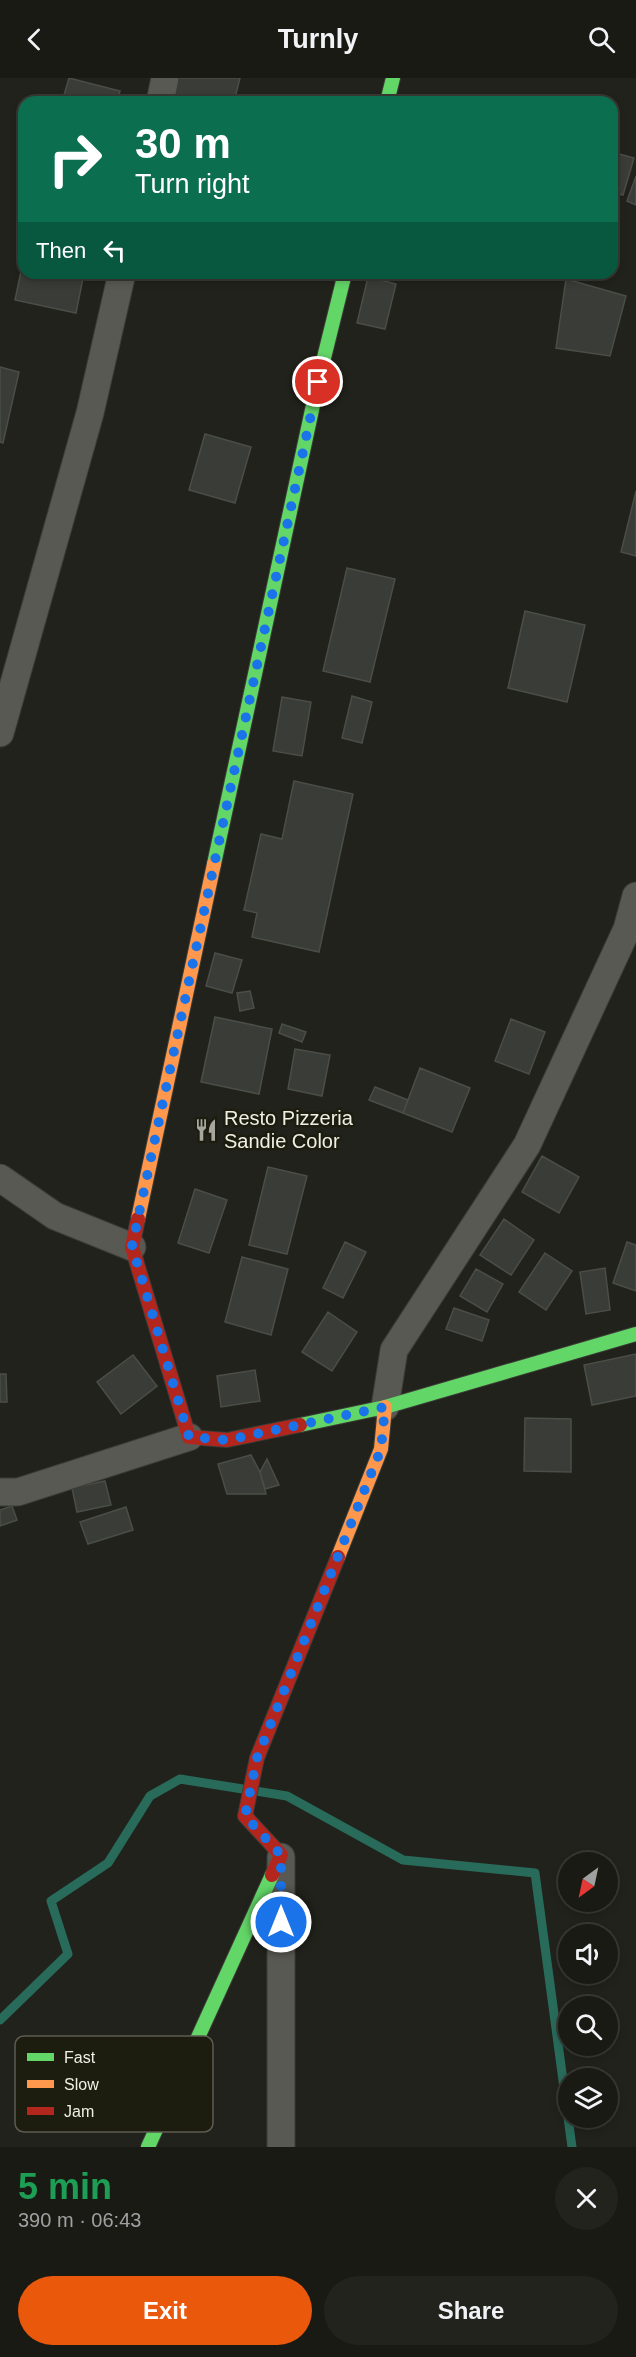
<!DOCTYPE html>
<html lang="en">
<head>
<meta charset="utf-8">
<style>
  body { margin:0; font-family:Helvetica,sans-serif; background:#23231e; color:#f1f3f6; height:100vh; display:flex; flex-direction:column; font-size:22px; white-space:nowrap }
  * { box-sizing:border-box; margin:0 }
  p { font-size:20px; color:#9fa1a0 }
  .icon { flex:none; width:33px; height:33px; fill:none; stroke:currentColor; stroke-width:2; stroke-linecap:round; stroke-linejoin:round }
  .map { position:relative; height:2069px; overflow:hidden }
  .details { display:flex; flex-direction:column; background:#1a1a15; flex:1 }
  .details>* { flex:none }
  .hud { position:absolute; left:18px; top:18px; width:600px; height:183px; border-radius:18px; box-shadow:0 3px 9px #0003,0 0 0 2px #383834; background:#0b6e4f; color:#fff; overflow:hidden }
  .needle { width:39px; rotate:213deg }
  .buttons { position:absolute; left:558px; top:1774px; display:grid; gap:12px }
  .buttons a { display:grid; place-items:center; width:60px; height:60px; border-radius:50%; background:#1a1a15; box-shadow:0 3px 9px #0003,0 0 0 2px #383834; font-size:30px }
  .pin { position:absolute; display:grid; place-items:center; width:51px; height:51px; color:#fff; margin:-26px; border:3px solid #fff; border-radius:50%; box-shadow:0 2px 6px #0007 }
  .me { position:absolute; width:66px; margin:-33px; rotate:0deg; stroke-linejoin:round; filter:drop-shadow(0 0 4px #0008) }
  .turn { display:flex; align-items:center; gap:21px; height:126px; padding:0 18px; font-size:27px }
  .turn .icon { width:78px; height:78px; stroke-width:2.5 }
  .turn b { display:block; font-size:42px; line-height:51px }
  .then { display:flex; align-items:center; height:57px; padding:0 18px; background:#0003; gap:12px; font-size:22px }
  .round { display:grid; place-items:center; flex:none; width:63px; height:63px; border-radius:32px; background:#23231e }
  .head { display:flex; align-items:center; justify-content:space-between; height:102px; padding:0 18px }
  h1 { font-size:36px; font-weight:700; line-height:45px; color:#1e9e55 }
  .action { display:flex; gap:12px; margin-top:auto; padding:12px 18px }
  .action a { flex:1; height:69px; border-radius:36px; background:#ea580c; color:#fff; font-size:24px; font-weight:700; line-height:69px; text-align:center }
  .action a+a { background:#23231e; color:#f1f3f6 }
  header { display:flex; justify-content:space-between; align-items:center; height:78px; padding:0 18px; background:#1a1a15; font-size:27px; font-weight:700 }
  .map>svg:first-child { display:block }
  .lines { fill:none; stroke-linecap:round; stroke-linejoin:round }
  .stream { stroke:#286b5a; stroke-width:9 }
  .building { fill:#3a3c37; stroke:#4b4d47; stroke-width:1.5 }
  .street-casing { stroke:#3c3c37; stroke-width:29 }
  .fast-casing { stroke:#3c3c37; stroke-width:16 }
  .slow-casing { stroke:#3c3c37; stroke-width:16 }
  .jam-casing { stroke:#3c3c37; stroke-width:16 }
  .street { stroke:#585953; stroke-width:27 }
  .fast { stroke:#63d668; stroke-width:14 }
  .slow { stroke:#ff974d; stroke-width:14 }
  .jam { stroke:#b3261e; stroke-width:14 }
  .route { stroke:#1a73e8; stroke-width:10; stroke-dasharray:0 18 }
  .labels { text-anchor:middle; stroke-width:5; stroke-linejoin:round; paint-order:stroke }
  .poi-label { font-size:20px; fill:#efefe6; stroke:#1d1d0f; text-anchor:start }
  .key { fill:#1d1d0f; stroke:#5c5c50; stroke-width:1.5 }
  .key-label { font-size:16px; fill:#efefe6 }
</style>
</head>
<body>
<header><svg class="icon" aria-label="back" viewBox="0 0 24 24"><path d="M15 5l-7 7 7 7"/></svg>Turnly<svg class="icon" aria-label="search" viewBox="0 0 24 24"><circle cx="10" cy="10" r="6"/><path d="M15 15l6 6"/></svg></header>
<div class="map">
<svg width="636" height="2069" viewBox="0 0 636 2069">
  <rect width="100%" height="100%" fill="#22221c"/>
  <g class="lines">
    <!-- stream -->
    <path class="stream" d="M 0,1942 L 68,1876 L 51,1823 L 108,1785 L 150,1718 L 180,1701 L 287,1718 L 403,1782 L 535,1795 L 572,2069"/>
  </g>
  <!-- building -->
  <path class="building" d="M 69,0 L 120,13 L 117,24 L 62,24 Z
    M 174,0 L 240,0 L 234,24 L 170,24 Z
    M 612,74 L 634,80 L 623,117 L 612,114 Z
    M 636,98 L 636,127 L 627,123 Z
    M 24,179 L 24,195 L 84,195 L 76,235 L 15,222 Z
    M 368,199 L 396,206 L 385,251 L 357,245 Z
    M 566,201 L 626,218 L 610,278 L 556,270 Z
    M 0,289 L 19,294 L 3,365 L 0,364 Z
    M 205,356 L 251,369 L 235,425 L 189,412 Z
    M 636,413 L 636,478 L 621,474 Z
    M 347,490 L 395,501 L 370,604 L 323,593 Z
    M 525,533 L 585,547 L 567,624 L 508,610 Z
    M 352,618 L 372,624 L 362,665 L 342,660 Z
    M 282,619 L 311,624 L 302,678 L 273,673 Z
    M 294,703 L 353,716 L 319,874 L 252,859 L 257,835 L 244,832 L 261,756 L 282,761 Z
    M 215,875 L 242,882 L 232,915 L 206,908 Z
    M 250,913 L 254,930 L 240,933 L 237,915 Z
    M 215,939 L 272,951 L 259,1016 L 201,1004 Z
    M 511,941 L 545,954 L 529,996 L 495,983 Z
    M 282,946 L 306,954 L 302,964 L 279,955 Z
    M 295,971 L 330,977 L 322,1018 L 288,1011 Z
    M 420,990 L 470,1010 L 452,1054 L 403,1035 Z
    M 375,1009 L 408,1022 L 403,1035 L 369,1022 Z
    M 542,1078 L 579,1099 L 559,1135 L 522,1114 Z
    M 268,1089 L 307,1098 L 287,1176 L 249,1167 Z
    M 195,1111 L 227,1122 L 209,1175 L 178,1165 Z
    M 504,1141 L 534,1162 L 511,1197 L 480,1177 Z
    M 345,1164 L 366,1174 L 343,1220 L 323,1210 Z
    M 627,1164 L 636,1167 L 636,1213 L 613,1205 Z
    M 545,1175 L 572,1193 L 546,1232 L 519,1214 Z
    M 242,1179 L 288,1191 L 271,1257 L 225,1244 Z
    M 605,1190 L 610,1232 L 586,1236 L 580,1194 Z
    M 476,1191 L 503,1206 L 487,1234 L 460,1218 Z
    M 454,1230 L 489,1242 L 482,1263 L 446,1251 Z
    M 328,1234 L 357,1254 L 332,1293 L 302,1274 Z
    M 636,1276 L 636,1318 L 592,1327 L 584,1287 Z
    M 133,1277 L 157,1308 L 121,1336 L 97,1304 Z
    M 255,1292 L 260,1323 L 221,1329 L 217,1298 Z
    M 0,1296 L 6,1296 L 7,1324 L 0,1324 Z
    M 525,1340 L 571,1341 L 571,1394 L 524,1393 Z
    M 251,1377 L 260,1394 L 266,1416 L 227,1416 L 218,1386 Z
    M 267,1381 L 279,1407 L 265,1411 L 260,1394 Z
    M 105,1403 L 111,1427 L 77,1434 L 72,1410 Z
    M 12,1428 L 17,1442 L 0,1448 L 0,1432 Z
    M 126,1429 L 133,1452 L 88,1466 L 80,1444 Z"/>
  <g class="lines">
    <!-- street casing -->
    <g class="street-casing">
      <path id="street" d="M 160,24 L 165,0
        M 0,655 L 90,335 L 122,195
        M 0,1100 L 55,1138 L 132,1169
        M 385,1329 L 394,1272 L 527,1067 L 627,851 L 636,818
        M 0,1414 L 18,1414 L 189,1359
        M 281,2069 L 281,1779"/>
    </g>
    <!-- fast casing -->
    <g class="fast-casing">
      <path id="fast" d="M 387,24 L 393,0
        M 214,786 L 318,304 L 345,195
        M 300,1347 L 385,1329 L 636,1256
        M 148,2069 L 272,1797"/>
    </g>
    <!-- slow casing -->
    <g class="slow-casing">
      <path id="slow" d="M 138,1141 L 214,786
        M 338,1479 L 381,1371 L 385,1329"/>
    </g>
    <!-- jam casing -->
    <g class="jam-casing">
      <path id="jam" d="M 138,1141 L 132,1169 L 189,1359 L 227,1362 L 300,1347
        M 272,1797 L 281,1777 L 245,1738 L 257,1680 L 338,1479"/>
    </g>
    <!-- street -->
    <use href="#street" class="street"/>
    <!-- fast -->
    <use href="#fast" class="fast"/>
    <!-- slow -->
    <use href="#slow" class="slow"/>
    <!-- jam -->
    <use href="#jam" class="jam"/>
  </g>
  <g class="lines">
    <!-- route -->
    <path class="route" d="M 281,1844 L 281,1777 L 245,1738 L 257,1680 L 381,1371 L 385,1329 L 227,1362 L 189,1359 L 132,1168 L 318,304"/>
  </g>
  <!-- icons -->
  <defs>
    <g id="restaurant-bare" transform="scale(1.8)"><path d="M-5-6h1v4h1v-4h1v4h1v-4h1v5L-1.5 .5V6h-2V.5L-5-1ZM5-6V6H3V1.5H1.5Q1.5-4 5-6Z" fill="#a7a79f" stroke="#1d1d0f" stroke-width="2.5" paint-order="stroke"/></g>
  </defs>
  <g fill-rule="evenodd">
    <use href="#restaurant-bare" x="206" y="1052"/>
  </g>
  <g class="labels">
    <!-- poi labels -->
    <g class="poi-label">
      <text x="224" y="1047">Resto Pizzeria<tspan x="224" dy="23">Sandie Color</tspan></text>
    </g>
  </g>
  <!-- legend -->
  <rect x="15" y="1958" width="198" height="96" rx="9" class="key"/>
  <rect x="27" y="1975" width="27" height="8" fill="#63d668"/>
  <rect x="27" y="2002" width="27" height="8" fill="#ff974d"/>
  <rect x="27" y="2029" width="27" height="8" fill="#b3261e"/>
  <g class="key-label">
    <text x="64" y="1985">Fast</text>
    <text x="64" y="2012">Slow</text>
    <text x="64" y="2039">Jam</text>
  </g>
</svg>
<div class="buttons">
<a><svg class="needle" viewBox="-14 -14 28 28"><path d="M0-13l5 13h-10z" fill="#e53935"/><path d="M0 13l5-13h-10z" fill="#9fa1a0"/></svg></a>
<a><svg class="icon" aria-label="sound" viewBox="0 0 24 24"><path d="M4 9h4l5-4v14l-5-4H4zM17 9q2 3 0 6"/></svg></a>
<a><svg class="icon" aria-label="search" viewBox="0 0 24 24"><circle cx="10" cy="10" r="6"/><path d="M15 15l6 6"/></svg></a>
<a><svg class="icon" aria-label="layers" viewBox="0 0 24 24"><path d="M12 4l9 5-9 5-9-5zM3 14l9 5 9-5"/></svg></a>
</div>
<div class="pin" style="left:318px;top:304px;background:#d93025"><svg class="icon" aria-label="arrive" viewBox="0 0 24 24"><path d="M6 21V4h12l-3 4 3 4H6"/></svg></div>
<svg class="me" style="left:281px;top:1844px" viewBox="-20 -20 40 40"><circle r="17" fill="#1a73e8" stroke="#fff" stroke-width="3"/><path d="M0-11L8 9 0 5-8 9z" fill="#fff"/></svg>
<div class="hud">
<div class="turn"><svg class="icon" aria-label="right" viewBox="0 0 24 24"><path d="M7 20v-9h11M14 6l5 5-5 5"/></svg><div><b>30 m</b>Turn right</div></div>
<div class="then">Then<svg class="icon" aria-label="left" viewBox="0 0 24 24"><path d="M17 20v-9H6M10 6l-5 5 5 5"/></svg></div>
</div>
</div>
<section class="details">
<div class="head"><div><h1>5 min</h1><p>390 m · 06:43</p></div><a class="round"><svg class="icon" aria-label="close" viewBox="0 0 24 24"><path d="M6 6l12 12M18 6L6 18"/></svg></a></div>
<div class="action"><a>Exit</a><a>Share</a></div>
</section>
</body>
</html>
